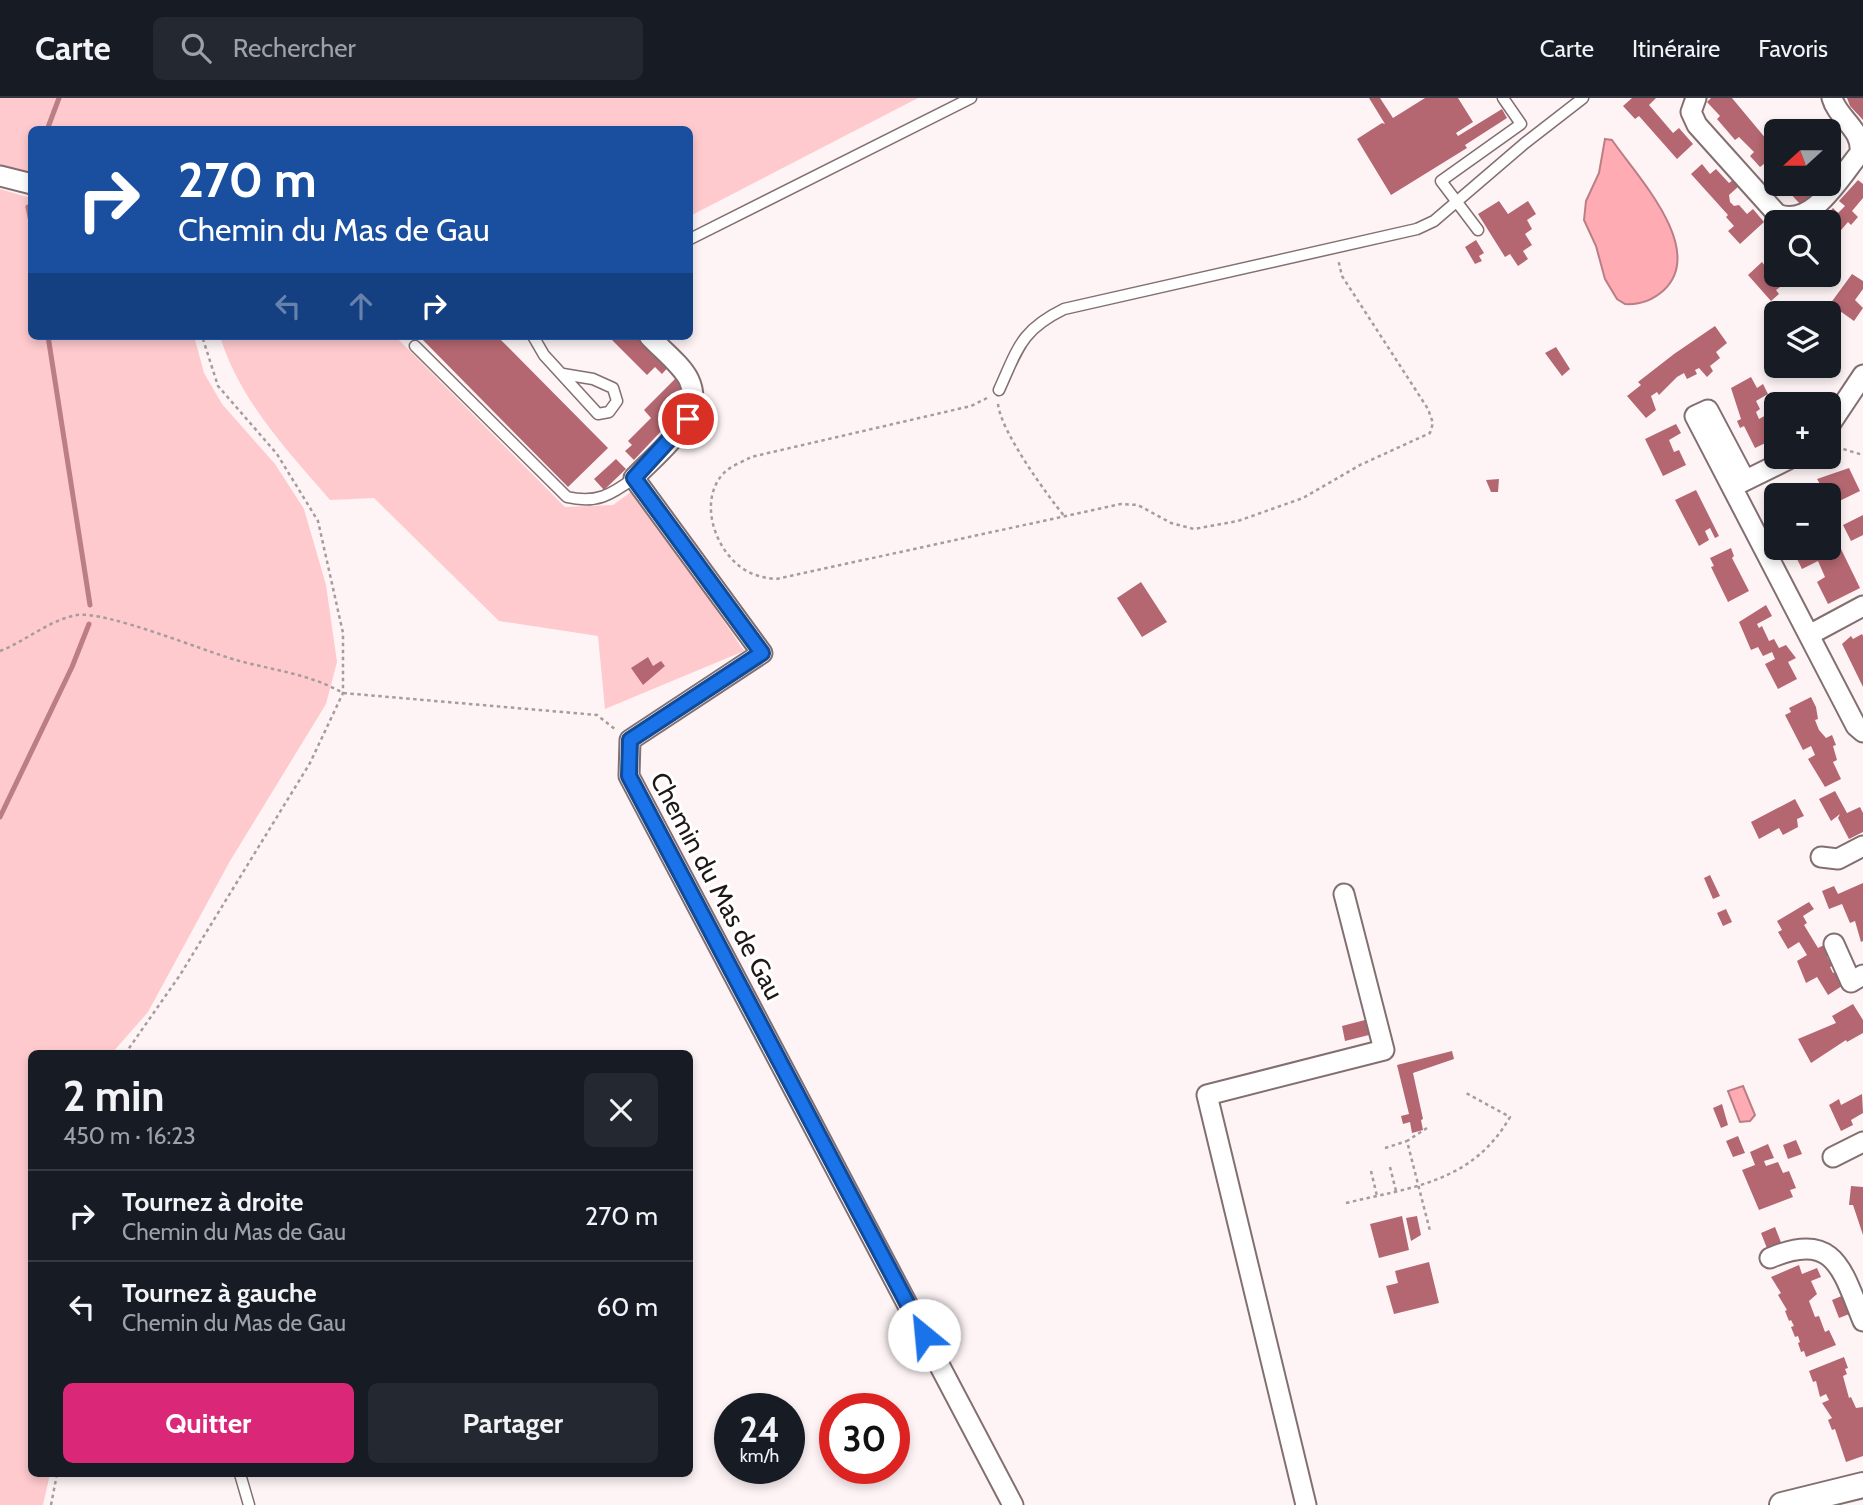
<!DOCTYPE html>
<html lang="fr">
<head>
<meta charset="utf-8">
<style>
  body { margin:0; font-family:Cabin,sans-serif; background:#242831; color:#f1f3f6; height:100vh; display:flex; flex-direction:column; font-size:26px; white-space:nowrap }
  * { box-sizing:border-box; margin:0 }
  p { font-size:23px; color:#9ea1a6 }
  .icon { flex:none; width:38px; height:38px; fill:none; stroke:currentColor; stroke-width:2; stroke-linecap:round; stroke-linejoin:round }
  .map { position:relative; flex:1; overflow:hidden }
  .side { position:absolute; left:28px; top:952px; width:665px; height:427px; display:flex; flex-direction:column; background:#171b24; border-radius:10px; box-shadow:0 4px 10px #0003 }
  .side>* { flex:none }
  .banner { position:absolute; left:28px; top:28px; width:665px; height:214px; border-radius:10px; box-shadow:0 4px 10px #0003; background:#1a4fa0; color:#fff; overflow:hidden }
  .needle { width:46px; rotate:249deg }
  .buttons { position:absolute; left:1764px; top:21px; display:grid; gap:14px }
  .buttons a { display:grid; place-items:center; width:77px; height:77px; border-radius:10px; background:#171b24; box-shadow:0 4px 10px #0003; font-size:35px }
  .speed { position:absolute; left:714px; top:1295px; display:flex; gap:14px; font-size:35px; font-weight:700; text-align:center }
  .speed>* { display:grid; place-content:center; width:91px; height:91px; border-radius:50%; background:#171b24; box-shadow:0 4px 10px #0003; line-height:1 }
  .speed small { font-size:18px; font-weight:400 }
  .speed .limit { border:10px solid #d22; background:#fff; color:#111 }
  .pin { position:absolute; display:grid; place-items:center; width:60px; height:60px; color:#fff; margin:-30px; border:4px solid #fff; border-radius:50%; box-shadow:0 2px 7px #0007 }
  .me { position:absolute; width:77px; margin:-38px; rotate:332deg; stroke-linejoin:round; filter:drop-shadow(0 0 5px #0008) }
  .turn { display:flex; align-items:center; gap:24px; height:147px; padding:0 35px; font-size:32px }
  .turn .icon { width:91px; height:91px; stroke-width:2.5 }
  .turn b { display:block; font-size:49px; line-height:60px }
  .lanes { display:flex; align-items:center; height:66px; padding:0 35px; background:#0003; justify-content:center; gap:35px; direction:ltr }
  .lanes .off { opacity:.35 }
  .round { display:grid; place-items:center; flex:none; width:74px; height:74px; border-radius:10px; background:#242831 }
  .summary { display:flex; align-items:center; justify-content:space-between; height:119px; padding:0 35px }
  h1 { font-size:42px; font-weight:800; line-height:52px }
  .cta { display:flex; gap:14px; margin-top:auto; padding:14px 35px }
  .cta a { flex:1; height:80px; border-radius:10px; background:#db2777; color:#fff; font-size:28px; font-weight:800; line-height:80px; text-align:center }
  .cta a+a { background:#242831; color:#f1f3f6 }
  ul { padding:0; list-style:none }
  li { display:flex; align-items:center; gap:21px; height:91px; padding:0 35px; border-top:2px solid #363941 }
  li div { flex:1 }
  li b { display:block; font-size:26px }
  li em { font-style:normal }
  header { display:flex; align-items:center; gap:42px; box-sizing:border-box; height:98px; padding:0 35px; background:#171b24; border-bottom:2px solid #363941 }
  header strong { font-size:33px }
  nav { display:flex; gap:38px; margin-inline-start:auto; font-size:24px }
  .search { width:490px; height:63px; background:#242831; display:flex; align-items:center; gap:18px; box-sizing:border-box; padding:0 24px; border-radius:10px; color:#9ea1a6; font-size:26px }
  .map>svg:first-child { display:block }
  .green { fill:#fecace }
  .water { fill:#feabb3; stroke:#bb7e84; stroke-width:2 }
  .lines { fill:none; stroke-linecap:round; stroke-linejoin:round }
  .stream { stroke:#bb7e84; stroke-width:5 }
  .building { fill:#b46770 }
  .service-casing { stroke:#836f70; stroke-width:13 }
  .minor-casing { stroke:#836f70; stroke-width:23 }
  .tertiary-casing { stroke:#836f70; stroke-width:28 }
  .path { stroke:#a59c9d; stroke-width:2.5; stroke-dasharray:3.5 3.5; stroke-linecap:butt }
  .service { stroke:#fff; stroke-width:10 }
  .minor { stroke:#fff; stroke-width:19 }
  .tertiary { stroke:#fff; stroke-width:24 }
  .route-casing { stroke:#114b97; stroke-width:18 }
  .route { stroke:#1a73e8; stroke-width:12 }
  .labels { text-anchor:middle; stroke-width:6; stroke-linejoin:round; paint-order:stroke }
  .street-label { font-size:26px; fill:#1e1617; stroke:#fff }
</style>
</head>
<body>
<header>
<strong>Carte</strong>
<div class="search"><svg class="icon" aria-label="search" viewBox="0 0 24 24"><circle cx="10" cy="10" r="6"/><path d="M15 15l6 6"/></svg>Rechercher</div>
<nav><a>Carte</a><a>Itinéraire</a><a>Favoris</a></nav>
</header>
<div class="map">
<svg width="1863" height="1407" viewBox="0 0 1863 1407">
  <rect width="100%" height="100%" fill="#fef4f5"/>
  <!-- green -->
  <path class="green" d="M 0,0 L 918,0 L 690,118 L 690,32 L 32,32 L 31,75 L 0,68 Z
    M 0,91 L 31,100 L 32,238 L 194,238 L 204,275 L 222,306 L 275,366 L 304,411 L 326,487 L 337,564 L 326,606 L 230,763 L 148,914 L 112,955 L 32,956 L 32,1376 L 50,1376 L 43,1407 L 0,1407 Z
    M 220,238 L 395,238 L 565,409 L 613,407 L 635,391 L 744,553 L 605,611 L 598,538 L 499,523 L 374,400 L 330,402 C 288,353 239,302 220,238 Z"/>
  <!-- water -->
  <path class="water" d="M 1605,41 L 1612,42 C 1636,77 1707,151 1664,192 C 1653,202 1640,207 1625,206 L 1617,201 L 1605,181 L 1596,148 L 1584,122 L 1586,103 L 1599,75 Z
    M 1743,988 L 1755,1017 L 1750,1023 L 1740,1024 L 1728,993 Z"/>
  <g class="lines">
    <!-- stream -->
    <path class="stream" d="M 47,32 L 59,0
      M 28,109 L 32,129
      M 48,238 L 90,507
      M 0,719 L 72,569 L 89,526"/>
  </g>
  <!-- building -->
  <path class="building" d="M 1369,0 L 1380,0 L 1393,20 L 1425,0 L 1458,0 L 1473,24 L 1456,35 L 1458,38 L 1502,11 L 1507,20 L 1465,47 L 1467,50 L 1391,97 L 1357,41 L 1382,25 L 1385,26 Z
    M 1632,0 L 1656,0 L 1649,7 L 1673,35 L 1679,30 L 1693,46 L 1677,61 L 1639,18 L 1635,21 L 1623,8 Z
    M 1711,0 L 1732,0 L 1767,42 L 1776,34 L 1776,80 L 1764,66 L 1760,69 L 1750,58 L 1754,54 L 1739,39 L 1735,42 L 1717,21 L 1720,18 L 1707,4 Z
    M 1847,0 L 1863,0 L 1863,22 L 1850,8 Z
    M 1702,66 L 1710,76 L 1716,71 L 1729,85 L 1733,82 L 1739,88 L 1729,97 L 1730,104 L 1734,108 L 1739,107 L 1747,116 L 1753,111 L 1764,124 L 1740,146 L 1728,133 L 1734,128 L 1726,119 L 1728,117 L 1691,76 Z
    M 1858,82 L 1863,86 L 1863,100 L 1852,113 L 1858,119 L 1851,127 L 1848,124 L 1829,146 L 1829,124 L 1820,124 L 1833,110 L 1838,115 L 1845,108 L 1839,103 Z
    M 1775,86 L 1813,86 L 1818,91 L 1801,107 L 1787,92 L 1784,95 Z
    M 1499,103 L 1508,116 L 1528,103 L 1536,116 L 1527,122 L 1532,131 L 1525,136 L 1532,147 L 1523,153 L 1528,161 L 1518,168 L 1510,156 L 1505,159 L 1478,116 Z
    M 1476,142 L 1484,155 L 1479,158 L 1482,163 L 1475,166 L 1465,149 Z
    M 1762,164 L 1768,172 L 1776,165 L 1776,177 L 1797,177 L 1776,192 L 1779,196 L 1771,203 L 1748,177 Z
    M 1852,176 L 1863,183 L 1863,191 L 1855,202 L 1863,210 L 1854,223 L 1830,206 Z
    M 1715,228 L 1727,245 L 1716,254 L 1720,260 L 1710,268 L 1713,273 L 1707,279 L 1699,270 L 1695,272 L 1697,276 L 1687,281 L 1684,275 L 1677,279 L 1659,297 L 1657,294 L 1651,298 L 1656,312 L 1646,320 L 1627,298 L 1641,287 L 1638,284 L 1674,256 Z
    M 419,238 L 497,238 L 608,350 L 568,389 Z
    M 608,238 L 643,238 L 671,266 L 662,276 L 655,269 L 647,277 Z
    M 1556,249 L 1570,271 L 1562,278 L 1545,255 Z
    M 677,279 L 684,298 L 681,312 L 634,362 L 625,353 L 632,347 L 628,343 L 651,320 L 644,312 Z
    M 1751,279 L 1757,290 L 1763,286 L 1768,296 L 1756,303 L 1760,311 L 1756,314 L 1759,321 L 1768,316 L 1776,334 L 1776,340 L 1755,350 L 1744,328 L 1740,330 L 1737,323 L 1741,321 L 1731,290 Z
    M 1676,326 L 1681,335 L 1669,342 L 1674,354 L 1679,352 L 1686,367 L 1663,378 L 1645,341 Z
    M 616,361 L 626,371 L 604,392 L 594,381 Z
    M 1849,370 L 1860,393 L 1829,408 L 1829,397 L 1780,397 L 1797,389 L 1799,394 L 1806,390 L 1809,394 L 1821,388 L 1817,381 Z
    M 1499,381 L 1498,394 L 1491,394 L 1486,382 Z
    M 1696,392 L 1719,438 L 1715,440 L 1710,430 L 1705,433 L 1709,442 L 1699,448 L 1675,402 Z
    M 1863,417 L 1863,437 L 1851,443 L 1843,427 Z
    M 1829,440 L 1835,453 L 1841,451 L 1860,490 L 1828,506 L 1817,484 L 1825,479 L 1818,463 L 1802,471 L 1794,455 L 1797,454 L 1795,450 L 1829,450 Z
    M 1731,450 L 1734,458 L 1732,460 L 1749,493 L 1728,504 L 1711,469 L 1714,468 L 1710,460 Z
    M 1141,484 L 1167,524 L 1142,539 L 1117,500 Z
    M 1766,507 L 1772,518 L 1757,526 L 1759,530 L 1762,528 L 1769,543 L 1774,541 L 1779,550 L 1786,547 L 1796,560 L 1788,564 L 1797,581 L 1778,591 L 1765,566 L 1775,561 L 1772,554 L 1763,558 L 1758,549 L 1751,552 L 1739,524 Z
    M 1862,536 L 1863,538 L 1863,589 L 1842,546 L 1851,538 L 1853,541 Z
    M 648,559 L 653,568 L 661,563 L 665,568 L 643,587 L 631,570 Z
    M 1811,599 L 1816,609 L 1818,621 L 1815,622 L 1819,632 L 1826,640 L 1832,637 L 1836,647 L 1833,648 L 1837,662 L 1833,664 L 1841,681 L 1825,689 L 1808,661 L 1815,657 L 1811,648 L 1803,652 L 1785,617 L 1791,614 L 1789,610 Z
    M 1835,693 L 1847,715 L 1860,709 L 1863,715 L 1863,734 L 1849,741 L 1838,720 L 1840,716 L 1831,723 L 1819,701 Z
    M 1795,701 L 1804,718 L 1797,721 L 1798,729 L 1783,737 L 1779,730 L 1759,741 L 1751,724 Z
    M 1710,777 L 1720,798 L 1713,801 L 1704,780 Z
    M 1863,785 L 1863,843 L 1861,844 L 1855,823 L 1850,825 L 1842,806 L 1829,811 L 1822,793 L 1834,788 L 1838,796 Z
    M 1809,804 L 1814,811 L 1803,818 L 1807,825 L 1804,827 L 1818,850 L 1824,847 L 1830,856 L 1827,859 L 1832,868 L 1830,869 L 1833,875 L 1837,873 L 1845,886 L 1828,897 L 1817,879 L 1806,885 L 1797,863 L 1807,857 L 1799,844 L 1788,851 L 1778,834 L 1782,832 L 1777,823 Z
    M 1726,811 L 1732,824 L 1723,828 L 1717,815 Z
    M 1853,906 L 1863,922 L 1863,935 L 1847,944 L 1846,942 L 1811,965 L 1798,941 L 1836,925 L 1832,918 Z
    M 1365,922 L 1369,937 L 1345,943 L 1342,928 Z
    M 1452,953 L 1454,961 L 1413,975 L 1423,1021 L 1421,1022 L 1423,1032 L 1412,1035 L 1410,1024 L 1403,1026 L 1401,1018 L 1409,1016 L 1397,967 Z
    M 1862,996 L 1863,1015 L 1851,1022 L 1853,1027 L 1841,1033 L 1829,1007 L 1839,1001 L 1841,1007 Z
    M 1722,1006 L 1728,1027 L 1721,1030 L 1713,1010 Z
    M 1738,1038 L 1745,1055 L 1733,1059 L 1726,1043 Z
    M 1796,1042 L 1802,1056 L 1788,1061 L 1783,1047 Z
    M 1768,1046 L 1774,1060 L 1764,1063 L 1766,1068 L 1778,1064 L 1783,1075 L 1789,1073 L 1796,1090 L 1790,1092 L 1793,1099 L 1759,1112 L 1742,1072 L 1755,1067 L 1750,1054 Z
    M 1851,1088 L 1863,1089 L 1863,1137 L 1853,1107 L 1849,1107 Z
    M 1402,1118 L 1409,1152 L 1379,1160 L 1370,1126 Z
    M 1417,1118 L 1421,1137 L 1411,1143 L 1406,1120 Z
    M 1775,1129 L 1782,1147 L 1768,1153 L 1761,1135 Z
    M 1429,1164 L 1439,1205 L 1394,1216 L 1386,1188 L 1398,1185 L 1395,1173 Z
    M 1799,1167 L 1802,1176 L 1817,1170 L 1821,1179 L 1811,1183 L 1817,1196 L 1809,1203 L 1815,1219 L 1819,1218 L 1825,1234 L 1829,1232 L 1836,1247 L 1806,1259 L 1804,1253 L 1801,1254 L 1798,1245 L 1800,1244 L 1798,1238 L 1795,1239 L 1791,1229 L 1794,1228 L 1791,1222 L 1789,1223 L 1785,1213 L 1787,1212 L 1778,1197 L 1781,1195 L 1771,1179 Z
    M 1844,1197 L 1852,1215 L 1839,1220 L 1832,1202 Z
    M 1844,1259 L 1848,1270 L 1845,1271 L 1847,1276 L 1843,1278 L 1849,1300 L 1851,1299 L 1856,1310 L 1863,1309 L 1863,1358 L 1846,1364 L 1835,1331 L 1832,1332 L 1828,1322 L 1832,1320 L 1822,1305 L 1829,1302 L 1826,1296 L 1820,1299 L 1816,1283 L 1813,1284 L 1809,1273 Z"/>
  <g class="lines">
    <!-- service casing -->
    <g class="service-casing">
      <path id="service" d="M 1478,132 L 1441,83 L 1521,26 L 1503,0
        M 690,141 L 971,0
        M 533,238 L 544,257 L 598,316 L 609,314 L 617,303 L 613,290 L 593,281 L 563,276
        M 415,248 L 567,399 C 596,406 611,397 634,380
        M 999,292 C 1018,250 1021,232 1064,211 L 1417,131 L 1434,123 L 1525,45 L 1583,0
        M 240,1376 L 249,1407"/>
    </g>
    <!-- minor casing -->
    <g class="minor-casing">
      <path id="minor" d="M 1696,0 L 1691,14 L 1697,27 L 1777,116 C 1812,131 1840,79 1860,55 C 1863,31 1838,21 1832,0
        M 0,78 L 32,86
        M 649,238 C 661,251 682,267 689,282 C 707,320 656,356 634,380 L 762,555 L 630,642 L 629,678 L 1013,1407
        M 1829,328 L 1863,277
        M 1745,382 L 1708,312 L 1695,318 L 1856,628 L 1863,634
        M 1734,388 L 1793,359
        M 1809,537 L 1863,508
        M 1821,759 L 1838,761 L 1863,748
        M 1834,846 L 1851,884 L 1863,877
        M 1833,1059 L 1863,1044
        M 1770,1160 C 1835,1132 1842,1172 1863,1223
        M 1306,1407 L 1207,997 L 1384,952 L 1344,796"/>
    </g>
    <!-- tertiary casing -->
    <g class="tertiary-casing">
      <path id="tertiary" d="M 1782,1407 L 1863,1387"/>
    </g>
    <!-- path -->
    <path class="path" d="M 987,300 L 971,308 L 751,359 C 744,363 734,367 727,372 C 696,399 714,453 745,472 C 755,478 765,480 776,481 L 1121,406 L 1138,407 L 1171,425 L 1194,431 L 1238,423 L 1303,400 L 1360,367 L 1430,335 L 1433,325 L 1428,311 L 1342,178 L 1338,161
      M 998,306 C 1001,334 1047,397 1065,419
      M 1830,347 L 1863,357
      M 0,553 C 26,543 49,522 77,517 C 107,513 201,552 236,562 C 272,572 310,576 343,595 L 597,617 L 616,632
      M 125,956 L 180,877 L 310,665 L 343,595 L 343,535 L 318,423 L 277,356 L 218,288 L 202,238
      M 1427,1030 L 1407,1043 L 1430,1133
      M 1385,1050 L 1407,1043
      M 1390,1069 L 1396,1093
      M 1371,1073 L 1377,1098
      M 1346,1105 C 1413,1089 1473,1084 1510,1019 L 1466,995
      M 51,1407 L 57,1376"/>
    <!-- service -->
    <use href="#service" class="service"/>
    <!-- minor -->
    <use href="#minor" class="minor"/>
    <!-- tertiary -->
    <use href="#tertiary" class="tertiary"/>
  </g>
  <g class="lines">
    <!-- route casing -->
    <g class="route-casing">
      <path id="route" d="M 688,321 L 634,380 L 762,555 L 630,642 L 629,678 L 924,1237"/>
    </g>
    <!-- route -->
    <use href="#route" class="route"/>
  </g>
  <g class="labels">
    <!-- street labels -->
    <g class="street-label">
      <text transform="translate(717 788) rotate(62)" y="9">Chemin du Mas de Gau</text>
    </g>
  </g>
</svg>
<div class="buttons">
<a><svg class="needle" viewBox="-14 -14 28 28"><path d="M0-13l5 13h-10z" fill="#e53935"/><path d="M0 13l5-13h-10z" fill="#9ea1a6"/></svg></a>
<a><svg class="icon" aria-label="search" viewBox="0 0 24 24"><circle cx="10" cy="10" r="6"/><path d="M15 15l6 6"/></svg></a>
<a><svg class="icon" aria-label="layers" viewBox="0 0 24 24"><path d="M12 4l9 5-9 5-9-5zM3 14l9 5 9-5"/></svg></a>
<a>+</a>
<a>−</a>
</div>
<div class="speed"><div>24<small>km/h</small></div><div class="limit">30</div></div>
<div class="pin" style="left:688px;top:321px;background:#d93025"><svg class="icon" aria-label="arrive" viewBox="0 0 24 24"><path d="M6 21V4h12l-3 4 3 4H6"/></svg></div>
<svg class="me" style="left:924px;top:1237px" viewBox="-20 -20 40 40"><circle r="19" fill="#fff"/><path d="M0-13L10 11 0 6-10 11z" fill="#1a73e8"/></svg>
<div class="banner">
<div class="turn"><svg class="icon" aria-label="right" viewBox="0 0 24 24"><path d="M7 20v-9h11M14 6l5 5-5 5"/></svg><div><b>270 m</b>Chemin du Mas de Gau</div></div>
<div class="lanes"><svg class="icon off" aria-label="left" viewBox="0 0 24 24"><path d="M17 20v-9H6M10 6l-5 5 5 5"/></svg><svg class="icon off" aria-label="ahead" viewBox="0 0 24 24"><path d="M12 20V5M6 11l6-6 6 6"/></svg><svg class="icon" aria-label="right" viewBox="0 0 24 24"><path d="M7 20v-9h11M14 6l5 5-5 5"/></svg></div>
</div>
<section class="side">
<div class="summary"><div><h1>2 min</h1><p>450 m · 16:23</p></div><a class="round"><svg class="icon" aria-label="close" viewBox="0 0 24 24"><path d="M6 6l12 12M18 6L6 18"/></svg></a></div>
<ul>
<li><svg class="icon" aria-label="right" viewBox="0 0 24 24"><path d="M7 20v-9h11M14 6l5 5-5 5"/></svg><div><b>Tournez à droite</b><p>Chemin du Mas de Gau</p></div><em>270 m</em></li>
<li><svg class="icon" aria-label="left" viewBox="0 0 24 24"><path d="M17 20v-9H6M10 6l-5 5 5 5"/></svg><div><b>Tournez à gauche</b><p>Chemin du Mas de Gau</p></div><em>60 m</em></li>
</ul>
<div class="cta"><a>Quitter</a><a>Partager</a></div>
</section>
</div>
</body>
</html>
